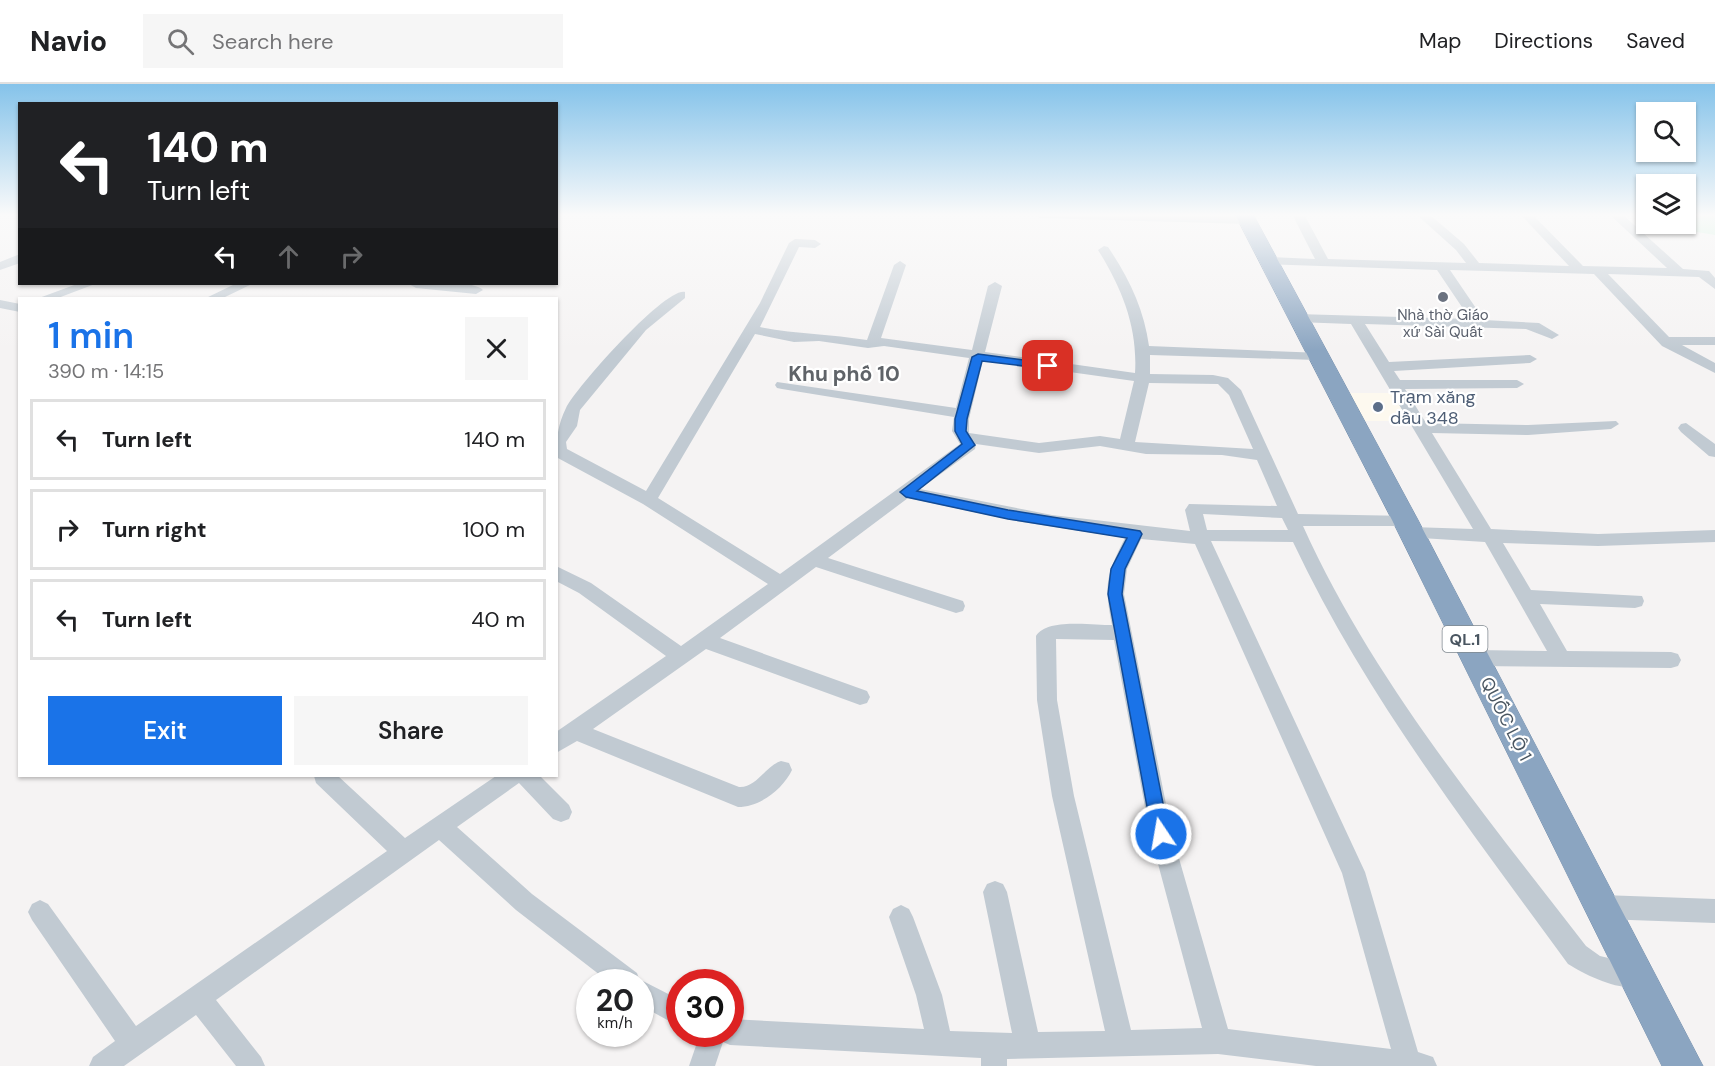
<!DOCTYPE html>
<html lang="en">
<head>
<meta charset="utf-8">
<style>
  body { margin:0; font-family:"DM Sans",sans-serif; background:#f6f6f6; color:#202124; height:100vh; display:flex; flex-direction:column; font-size:22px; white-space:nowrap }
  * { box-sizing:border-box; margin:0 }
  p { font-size:20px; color:#757577 }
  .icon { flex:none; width:33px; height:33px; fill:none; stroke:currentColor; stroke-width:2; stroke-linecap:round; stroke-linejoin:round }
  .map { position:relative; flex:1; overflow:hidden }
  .drawer { position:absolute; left:18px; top:213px; width:540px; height:480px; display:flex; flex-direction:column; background:#fff; border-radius:0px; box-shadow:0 2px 4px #0004 }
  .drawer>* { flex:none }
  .top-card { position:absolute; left:18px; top:18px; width:540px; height:183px; border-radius:0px; box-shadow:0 2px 4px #0004; background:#202124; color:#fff; overflow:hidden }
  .tools { position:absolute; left:1636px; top:18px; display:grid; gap:12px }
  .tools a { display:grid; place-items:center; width:60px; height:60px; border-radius:0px; background:#fff; box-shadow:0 2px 4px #0004; font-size:30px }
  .speed { position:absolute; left:576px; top:885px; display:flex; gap:12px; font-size:30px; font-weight:700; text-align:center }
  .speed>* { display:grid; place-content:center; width:78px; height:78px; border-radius:50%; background:#fff; box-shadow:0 2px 4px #0004; line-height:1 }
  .speed small { font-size:15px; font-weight:400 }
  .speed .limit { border:9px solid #d22; background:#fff; color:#111 }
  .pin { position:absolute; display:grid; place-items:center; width:51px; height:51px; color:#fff; margin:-26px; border-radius:12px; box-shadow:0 3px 9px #0006 }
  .me { position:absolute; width:66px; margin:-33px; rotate:348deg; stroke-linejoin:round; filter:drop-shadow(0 0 4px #0008) }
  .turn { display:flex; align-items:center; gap:21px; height:126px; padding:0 30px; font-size:27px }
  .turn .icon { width:78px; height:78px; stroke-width:2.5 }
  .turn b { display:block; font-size:42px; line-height:51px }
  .lanes { display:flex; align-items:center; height:57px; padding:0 30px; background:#0003; justify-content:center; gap:30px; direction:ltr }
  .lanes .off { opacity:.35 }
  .round { display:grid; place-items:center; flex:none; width:63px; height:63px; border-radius:0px; background:#f6f6f6 }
  .head { display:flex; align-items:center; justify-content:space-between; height:102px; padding:0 30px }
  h1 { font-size:36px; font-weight:600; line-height:45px; color:#1a73e8 }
  .action { display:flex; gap:12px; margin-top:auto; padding:12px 30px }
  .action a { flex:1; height:69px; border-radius:0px; background:#1a73e8; color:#fff; font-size:24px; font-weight:600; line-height:69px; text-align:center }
  .action a+a { background:#f6f6f6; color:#202124 }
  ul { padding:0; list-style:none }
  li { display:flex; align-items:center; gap:18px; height:81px; margin:0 12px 9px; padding:0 18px; border:3px solid #e0e0e0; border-radius:0px }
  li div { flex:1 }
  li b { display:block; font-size:22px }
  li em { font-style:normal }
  header { display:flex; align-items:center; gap:36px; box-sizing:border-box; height:84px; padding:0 30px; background:#fff; border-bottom:2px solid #e0e0e0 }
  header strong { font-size:28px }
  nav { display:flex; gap:33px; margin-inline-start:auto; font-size:21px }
  .search { width:420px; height:54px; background:#f6f6f6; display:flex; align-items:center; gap:15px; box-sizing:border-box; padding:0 21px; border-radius:0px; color:#757577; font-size:22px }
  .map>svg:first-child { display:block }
  .commercial { fill:#fdf9ef }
  .green { fill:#c3f1d5 }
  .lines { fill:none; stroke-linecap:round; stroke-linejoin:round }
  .highway-casing { stroke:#7690ad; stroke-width:1 }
  .minor { fill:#c1cad2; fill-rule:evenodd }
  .highway { fill:#8ba5c1; fill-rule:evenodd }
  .route { fill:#1a73e8; stroke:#114b97; stroke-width:1.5 }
  .worship-dot { fill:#6b7280; stroke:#fff; stroke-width:2 }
  .service-dot { fill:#5c6f8a; stroke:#fff; stroke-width:2 }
  .labels { text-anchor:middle; stroke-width:4.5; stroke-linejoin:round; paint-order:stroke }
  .far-worship-label { font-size:15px; fill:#5b616d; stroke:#fff }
  .shield { fill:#fff; stroke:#808990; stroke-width:1.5 }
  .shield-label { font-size:16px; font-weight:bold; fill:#4a5661 }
  .service-label { font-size:18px; fill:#4e5e75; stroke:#fff; text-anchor:start }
  .street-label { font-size:18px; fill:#4a5661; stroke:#fff }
  .quarter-label { font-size:21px; font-weight:bold; fill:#5f6368; stroke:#fff }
</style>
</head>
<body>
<header>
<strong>Navio</strong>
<div class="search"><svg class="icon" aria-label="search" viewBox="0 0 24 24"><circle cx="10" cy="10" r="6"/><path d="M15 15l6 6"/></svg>Search here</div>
<nav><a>Map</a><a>Directions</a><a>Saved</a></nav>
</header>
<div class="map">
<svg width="1715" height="982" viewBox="0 0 1715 982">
  <rect width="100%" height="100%" fill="#f5f3f3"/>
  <!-- commercial -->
  <path class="commercial" d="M 1344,309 L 1395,309 L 1412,337 L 1360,337 Z"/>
  <!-- green -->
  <path class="green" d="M 1686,130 L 1715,130 L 1715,151 L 1685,146 L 1676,140 L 1686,140 Z"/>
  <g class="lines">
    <!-- highway casing -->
    <g class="highway-casing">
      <path id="highway" d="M 1235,130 L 1253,130 L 1418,436 L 1703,982 L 1662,982 L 1392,436 Z"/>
    </g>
    <!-- minor -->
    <path class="minor" d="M 1034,130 L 1247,132 L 1253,136 L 1247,140 L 1040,134 Z
      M 1292,130 L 1304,130 L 1328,175 L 1466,179 L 1456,166 L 1416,130 L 1429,130 L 1464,160 L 1479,179 L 1569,182 L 1520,130 L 1532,130 L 1583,182 L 1667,184 L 1609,130 L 1622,130 L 1683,185 L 1709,187 L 1715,194 L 1715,205 L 1699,193 L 1608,190 L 1669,253 L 1715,253 L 1715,261 L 1682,261 L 1715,279 L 1715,289 L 1662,262 L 1594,190 L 1450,186 L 1484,236 L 1539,239 L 1559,251 L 1552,255 L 1526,245 L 1365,240 L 1389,278 L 1530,271 L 1537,275 L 1530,279 L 1394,287 L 1400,296 L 1517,296 L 1524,300 L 1517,304 L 1405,305 L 1426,339 L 1528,341 L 1616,337 L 1619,340 L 1611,345 L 1528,351 L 1432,349 L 1491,445 L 1598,450 L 1715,446 L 1715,458 L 1598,462 L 1503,459 L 1531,506 L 1642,512 L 1644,517 L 1642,522 L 1635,524 L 1540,520 L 1567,567 L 1671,568 L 1678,570 L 1681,576 L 1678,582 L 1671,584 L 1475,582 L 1468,580 L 1465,574 L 1468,568 L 1475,566 L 1547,567 L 1485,458 L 1405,453 L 1402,449 L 1411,443 L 1473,445 L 1351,240 L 1297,238 L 1290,234 L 1297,230 L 1470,235 L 1437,186 L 1264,180 L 1262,177 L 1268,173 L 1315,175 Z
      M 795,155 L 815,156 L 821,160 L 815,164 L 799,163 L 760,243 C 795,250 831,250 867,256 L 894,181 L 900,177 L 906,181 L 881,254 L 972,266 L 988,202 L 995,198 L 1002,202 L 985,268 L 1135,289 C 1138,244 1122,204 1098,166 L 1104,162 L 1108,163 C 1129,194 1144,225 1149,262 L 1322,269 L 1322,275 L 1317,276 L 1150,271 L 1150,290 L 1213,291 L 1228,294 L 1241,306 L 1298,430 L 1411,432 L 1414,436 L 1411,440 L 1405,442 L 1303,442 C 1372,595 1484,730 1586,862 L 1600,872 L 1646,883 L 1649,892 L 1646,901 C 1624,910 1587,892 1568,880 C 1469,744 1365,611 1293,458 L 1211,457 L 1365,788 L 1418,968 L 1433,973 L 1437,982 L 1316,982 L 1218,970 L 1007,975 L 1007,982 L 981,982 L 981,974 L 730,961 L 723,958 L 715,982 L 689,982 L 700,950 L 730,950 L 730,935 L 924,945 L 916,911 L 889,833 L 893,825 L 901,821 L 909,825 L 913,833 L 942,911 L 950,947 L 1012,949 L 983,808 L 987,800 L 995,797 L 1003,800 L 1007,808 L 1038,948 L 1105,947 L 1052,712 L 1037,616 L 1036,552 C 1046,534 1093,541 1112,541 C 1104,501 1106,491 1125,454 L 1016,437 L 908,414 L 828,474 L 963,517 L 965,522 L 963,527 L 956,529 L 816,483 L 720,554 L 867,607 L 870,613 L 867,619 L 860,621 L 706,565 L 593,645 L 739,703 C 757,704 765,682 781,677 L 789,679 L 792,686 C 783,705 760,723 738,723 L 577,657 L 556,669 L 556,648 L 666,572 L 579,509 L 556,497 L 556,482 L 591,499 L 681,562 L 768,500 L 643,420 L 556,373 C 556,356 558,340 566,324 C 576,304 665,203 685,208 L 685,214 L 646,246 L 580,326 L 577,342 L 566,358 L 567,365 L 646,407 L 760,219 L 789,159 ZM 755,250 L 794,258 L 819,257 L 868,264 L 884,262 L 969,274 L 956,324 L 777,298 L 775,301 L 777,304 L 782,305 L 954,333 L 952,347 L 960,360 L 780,490 L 658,414 ZM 983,276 L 1134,297 L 1120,355 L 1100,352 L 1039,359 L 969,349 L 969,335 ZM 1149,299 L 1218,300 L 1229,311 L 1253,365 L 1135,358 ZM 976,360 L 1039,369 L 1100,362 L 1146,370 L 1222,371 L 1257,376 L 1277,422 L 1189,420 L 1185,426 L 1190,447 L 1052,431 L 920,405 L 975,365 ZM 1203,430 L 1282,434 L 1288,446 L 1207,446 ZM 1141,455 L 1195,460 L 1342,789 L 1391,965 L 1228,945 L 1172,750 L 1124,510 L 1127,485 ZM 1056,555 L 1114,556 L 1150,750 L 1202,944 L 1131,946 L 1074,712 L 1057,616 Z
      M 20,170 L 20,179 L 0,186 L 0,178 Z
      M 77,200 L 95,200 L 58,214 L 39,214 Z
      M 235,200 L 252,200 L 223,214 L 206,214 Z
      M 409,200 C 424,198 472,196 483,206 L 476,210 L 416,204 Z
      M 0,216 L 20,220 L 20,228 L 0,224 Z
      M 1686,339 L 1715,360 L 1715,373 L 1709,372 L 1681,348 L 1678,344 L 1681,340 Z
      M 314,692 L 338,692 L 405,754 L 496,692 L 540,692 L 569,721 L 572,728 L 569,735 L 561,738 L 553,735 L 519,699 L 457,743 L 532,810 L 637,889 L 639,895 L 680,916 L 680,943 L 640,921 L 640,898 L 609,898 L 516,826 L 439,756 L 216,916 L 261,973 L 265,982 L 236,982 L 196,931 L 124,982 L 89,982 L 93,973 L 115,957 L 32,836 L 28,828 L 32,820 L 40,816 L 48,820 L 136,942 L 387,767 L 316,699 Z
      M 1602,811 L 1715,815 L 1715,839 L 1602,835 L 1594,831 L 1590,823 L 1594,815 Z"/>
    <!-- highway -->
    <use href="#highway" class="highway"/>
  </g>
  <!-- sky -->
  <linearGradient id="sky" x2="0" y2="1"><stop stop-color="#85c3ea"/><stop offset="0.49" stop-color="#fafafa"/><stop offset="1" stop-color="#fafafa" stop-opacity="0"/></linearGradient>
  <rect width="1715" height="267" fill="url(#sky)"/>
  <!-- route -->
  <path class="route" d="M 978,270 L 1048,279 L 1054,282 L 1048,285 L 982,277 L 967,335 L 966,347 L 975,361 L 917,407 L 1008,426 L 1140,447 L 1142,450 L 1125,485 L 1122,510 L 1169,750 L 1167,755 L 1161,757 L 1155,755 L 1152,750 L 1108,510 L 1111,485 L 1127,454 L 1008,435 L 906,413 L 900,408 L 962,360 L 955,347 L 955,335 L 972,273 Z"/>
  <!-- markers -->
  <circle class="worship-dot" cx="1443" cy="213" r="6"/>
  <circle class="service-dot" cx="1378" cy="323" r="6"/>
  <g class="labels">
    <!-- far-worship labels -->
    <g class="far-worship-label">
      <text x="1443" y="236">Nhà thờ Giáo<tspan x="1443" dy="17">xứ Sài Quất</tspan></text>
    </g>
    <!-- shield labels -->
    <rect class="shield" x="1442.5" y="542" width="45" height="26" rx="4.5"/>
    <g class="shield-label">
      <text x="1465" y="561">QL.1</text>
    </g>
    <!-- service labels -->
    <g class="service-label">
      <text x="1390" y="319">Trạm xăng<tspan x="1390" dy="21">dầu 348</tspan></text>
    </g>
    <!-- street labels -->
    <g class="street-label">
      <text transform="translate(1506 635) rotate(63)" y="6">QUỐC LỘ 1</text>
    </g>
    <!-- quarter labels -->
    <g class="quarter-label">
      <text x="844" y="297">Khu phố 10</text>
    </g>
  </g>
</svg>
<div class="tools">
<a><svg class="icon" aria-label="search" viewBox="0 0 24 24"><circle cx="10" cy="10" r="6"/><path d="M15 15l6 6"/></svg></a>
<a><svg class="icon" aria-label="layers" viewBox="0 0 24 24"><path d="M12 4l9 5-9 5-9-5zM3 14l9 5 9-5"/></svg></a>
</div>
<div class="speed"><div>20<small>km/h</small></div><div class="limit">30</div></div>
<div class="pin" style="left:1048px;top:282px;background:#d93025"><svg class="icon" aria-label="arrive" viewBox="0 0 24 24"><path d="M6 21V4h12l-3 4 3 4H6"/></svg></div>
<svg class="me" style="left:1161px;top:750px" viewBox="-20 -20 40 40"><circle r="17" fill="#1a73e8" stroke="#fff" stroke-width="3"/><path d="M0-11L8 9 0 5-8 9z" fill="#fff"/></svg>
<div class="top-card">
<div class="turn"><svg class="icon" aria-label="left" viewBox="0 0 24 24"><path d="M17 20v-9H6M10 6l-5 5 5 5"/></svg><div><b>140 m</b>Turn left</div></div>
<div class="lanes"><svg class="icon" aria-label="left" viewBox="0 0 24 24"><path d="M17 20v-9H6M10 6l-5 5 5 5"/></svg><svg class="icon off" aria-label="ahead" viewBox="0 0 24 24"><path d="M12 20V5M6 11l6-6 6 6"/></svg><svg class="icon off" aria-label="right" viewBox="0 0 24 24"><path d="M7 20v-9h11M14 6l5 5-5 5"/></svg></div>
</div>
<section class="drawer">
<div class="head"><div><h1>1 min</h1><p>390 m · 14:15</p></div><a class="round"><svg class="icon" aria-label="close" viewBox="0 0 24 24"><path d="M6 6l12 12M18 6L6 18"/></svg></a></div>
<ul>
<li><svg class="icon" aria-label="left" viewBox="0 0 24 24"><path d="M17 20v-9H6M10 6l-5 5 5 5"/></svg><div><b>Turn left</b></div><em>140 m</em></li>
<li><svg class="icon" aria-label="right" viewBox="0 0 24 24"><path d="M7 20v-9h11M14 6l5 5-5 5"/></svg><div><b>Turn right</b></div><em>100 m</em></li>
<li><svg class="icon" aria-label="left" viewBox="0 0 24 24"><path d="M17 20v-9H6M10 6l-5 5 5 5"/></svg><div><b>Turn left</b></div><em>40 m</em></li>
</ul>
<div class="action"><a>Exit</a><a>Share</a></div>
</section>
</div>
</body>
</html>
